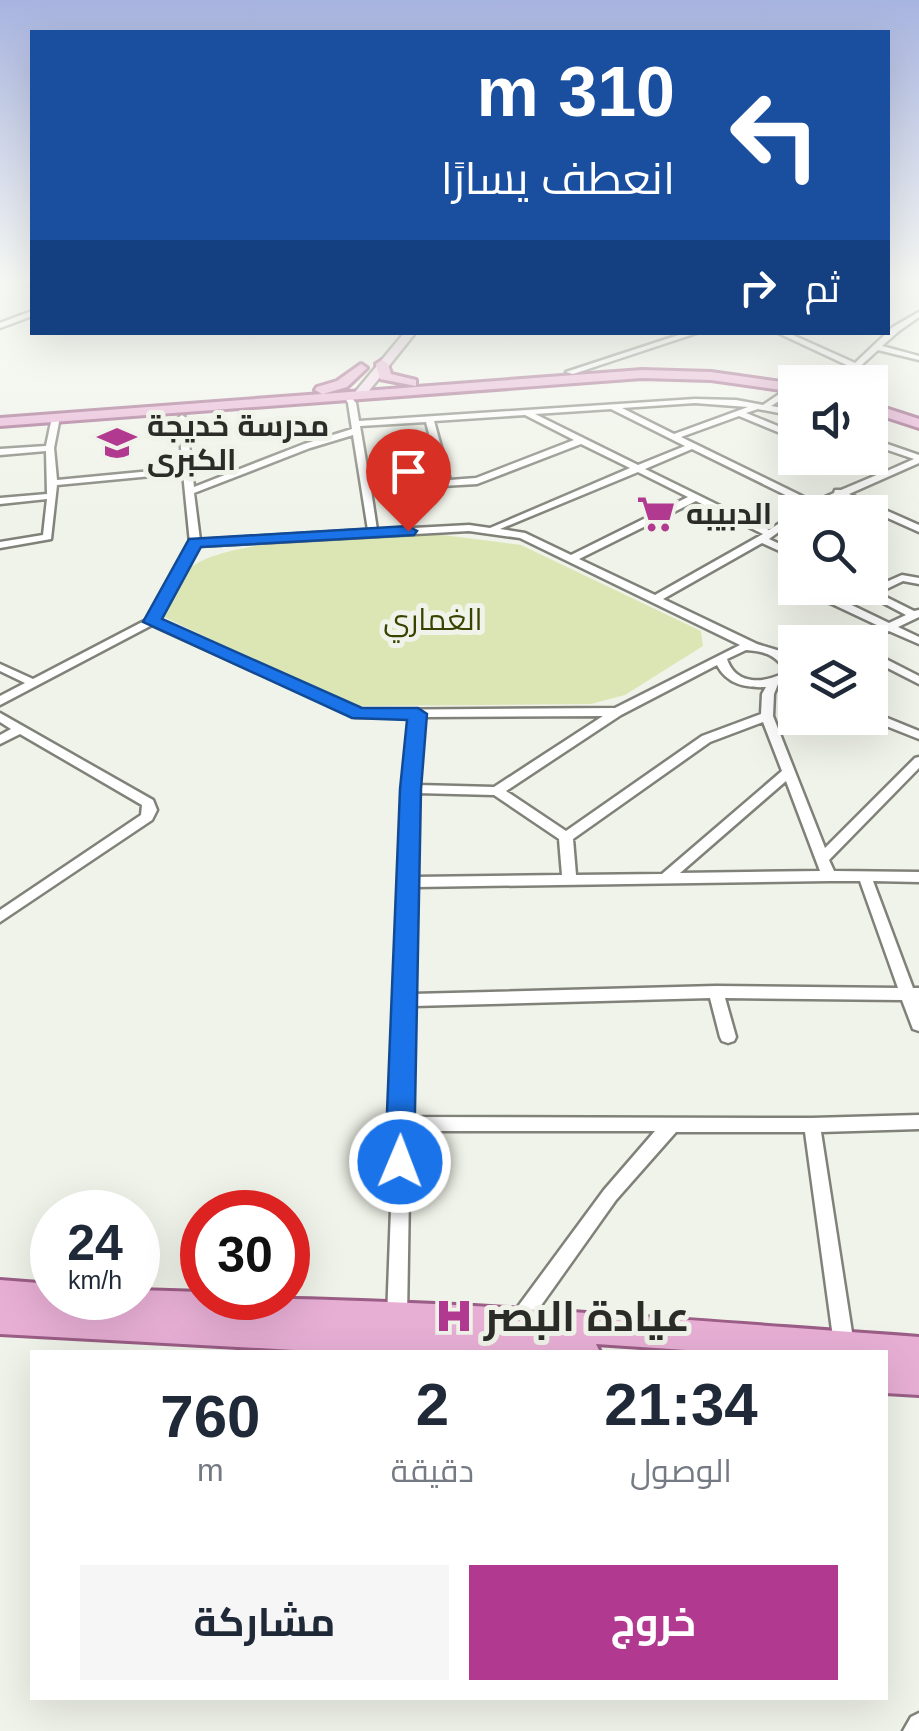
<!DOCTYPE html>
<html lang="ar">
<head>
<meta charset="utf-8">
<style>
  body { margin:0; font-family:Helvetica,Cairo,sans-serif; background:#f6f6f7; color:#1f2937; direction:rtl; height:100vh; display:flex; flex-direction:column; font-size:38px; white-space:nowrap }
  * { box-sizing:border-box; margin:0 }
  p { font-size:32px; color:#747a83 }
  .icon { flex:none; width:55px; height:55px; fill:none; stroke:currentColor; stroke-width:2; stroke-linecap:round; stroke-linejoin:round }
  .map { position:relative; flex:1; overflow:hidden; direction:ltr }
  .side { position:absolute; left:30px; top:1350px; width:858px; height:350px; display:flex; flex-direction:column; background:#fff; border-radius:0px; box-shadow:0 10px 40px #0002; direction:rtl }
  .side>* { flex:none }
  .top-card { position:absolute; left:30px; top:30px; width:860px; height:305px; border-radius:0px; box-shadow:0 10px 40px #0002; direction:rtl; background:#1a4fa0; color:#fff; overflow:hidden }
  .buttons { position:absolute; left:778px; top:365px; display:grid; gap:20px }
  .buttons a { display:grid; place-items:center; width:110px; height:110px; border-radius:0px; background:#fff; box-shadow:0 10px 40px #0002; font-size:50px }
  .speed { position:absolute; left:30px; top:1190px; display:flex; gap:20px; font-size:50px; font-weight:700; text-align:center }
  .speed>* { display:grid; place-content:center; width:130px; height:130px; border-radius:50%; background:#fff; box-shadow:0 10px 40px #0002; line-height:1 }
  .speed small { font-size:25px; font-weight:400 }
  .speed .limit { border:15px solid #d22; background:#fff; color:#111 }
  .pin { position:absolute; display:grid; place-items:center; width:85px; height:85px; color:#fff; margin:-102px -42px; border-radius:50% 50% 50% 0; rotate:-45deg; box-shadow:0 0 10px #0007 }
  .pin .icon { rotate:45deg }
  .me { position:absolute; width:110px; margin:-55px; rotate:1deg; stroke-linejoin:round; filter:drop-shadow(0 0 8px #0008) }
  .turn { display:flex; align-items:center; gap:35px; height:210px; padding:0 50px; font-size:45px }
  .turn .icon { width:130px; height:130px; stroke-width:2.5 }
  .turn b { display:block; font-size:70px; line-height:85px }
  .then { display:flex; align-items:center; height:95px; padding:0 50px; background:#0003; gap:20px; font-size:38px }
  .eta { display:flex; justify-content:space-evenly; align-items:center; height:170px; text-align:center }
  .eta b { font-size:60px; font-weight:700; line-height:70px }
  .primary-button { display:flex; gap:20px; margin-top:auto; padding:20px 50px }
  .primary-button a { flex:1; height:115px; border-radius:0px; background:#b1398f; color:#fff; font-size:40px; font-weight:700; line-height:115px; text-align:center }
  .primary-button a+a { background:#f6f6f7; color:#1f2937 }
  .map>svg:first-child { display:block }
  .green { fill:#dce6b5 }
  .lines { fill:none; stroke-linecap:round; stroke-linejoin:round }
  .street-casing { stroke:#80827a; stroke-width:5 }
  .secondary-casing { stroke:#80827a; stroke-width:5 }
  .primary-casing { stroke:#9b5e86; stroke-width:6 }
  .street { fill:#fff; fill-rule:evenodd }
  .secondary { fill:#f3d7ea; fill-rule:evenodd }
  .primary { fill:#e8afd5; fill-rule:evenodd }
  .route { fill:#1a73e8; stroke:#114b97; stroke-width:2.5 }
  .labels { text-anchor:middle; stroke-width:10; stroke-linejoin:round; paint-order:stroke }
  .far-poi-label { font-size:30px; font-weight:bold; fill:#2b2b28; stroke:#f0f3e9; text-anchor:start }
  .far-park-label { font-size:30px; fill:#3a4200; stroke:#f0f3e9 }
  .near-poi-label { font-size:42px; font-weight:bold; fill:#2b2b28; stroke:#f0f3e9; text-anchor:start }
</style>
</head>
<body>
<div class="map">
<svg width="919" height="1731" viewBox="0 0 919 1731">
  <rect width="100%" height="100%" fill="#f0f3e9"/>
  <!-- green -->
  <path class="green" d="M 435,534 L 521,545 L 701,631 L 703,646 L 625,695 L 591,704 L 352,706 L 164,617 C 166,600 176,581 189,569 C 227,535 380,538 435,534 Z"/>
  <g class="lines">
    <!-- street casing -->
    <g class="street-casing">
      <path id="street" d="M 14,279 L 22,279 L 32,283 L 32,287 Z
        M 29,312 L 32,312 L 32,316 L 0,328 L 0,323 Z
        M 919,312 L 919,317 L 899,331 L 882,346 L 919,356 L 919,360 L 878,350 L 843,382 L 835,382 L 851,367 L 776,332 L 786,332 L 855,363 L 893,327 Z
        M 688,332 L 700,332 L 573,374 L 566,372 Z
        M 791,386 L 795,386 L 795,391 L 771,406 L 795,410 L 795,416 L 758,409 L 746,413 L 795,433 L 795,439 L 739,416 L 681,437 L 814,502 L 834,493 L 835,490 L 841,490 L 879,474 L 844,460 L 843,458 L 854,458 L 887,471 L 914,459 L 870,444 L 870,438 L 919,455 L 919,463 L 849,494 L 919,525 L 919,532 L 841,497 L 808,511 L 802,511 L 802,507 L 806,505 L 692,449 L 645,469 L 769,530 L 795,513 L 795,520 L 769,539 L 795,551 L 795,558 L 762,543 L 663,599 L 757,644 L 780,651 L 795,667 L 791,678 L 778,684 L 774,694 L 773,716 L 825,848 L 915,758 L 919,757 L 919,768 L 829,860 L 834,871 L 919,872 L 919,882 L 873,881 L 913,988 L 919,988 L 919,1031 L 913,1029 L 902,1000 L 725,998 L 736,1037 L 734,1041 L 728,1043 L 722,1041 L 720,1037 L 710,998 L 413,1006 L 411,1117 L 812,1118 L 919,1115 L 919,1129 L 821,1132 L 855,1352 L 835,1352 L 805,1132 L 676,1132 L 616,1200 L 525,1328 L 518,1331 L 511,1328 L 508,1322 L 511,1316 L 604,1190 L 655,1131 L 410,1131 L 407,1318 L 404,1324 L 397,1327 L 390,1324 L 387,1318 L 394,1128 L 392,1124 L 394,1119 L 405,789 L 411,717 L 355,717 L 152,625 L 0,705 L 0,696 L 25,683 L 0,671 L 0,664 L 33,679 L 148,619 L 190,543 L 183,473 L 57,485 L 51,539 L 0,548 L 0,542 L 43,535 L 47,499 L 0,504 L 0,498 L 47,494 L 46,451 L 0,455 L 0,449 L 46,446 L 52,417 L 56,414 L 60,417 L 54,448 L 57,480 L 183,468 L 178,418 L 182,415 L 186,418 L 194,487 L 304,444 L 352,429 L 348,403 L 343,395 L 347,393 L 356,403 L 359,421 L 695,399 L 736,400 L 763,405 ZM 695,403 L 748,407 L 674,434 L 622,408 ZM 611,409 L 685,446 L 638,465 L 535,414 ZM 525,415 L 574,440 L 476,478 L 450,480 L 434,421 ZM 426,422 L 441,481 L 370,485 L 360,426 ZM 353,435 L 368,530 L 200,540 L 194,493 L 310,448 ZM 581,444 L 630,468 L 490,528 L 469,525 L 377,530 L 371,490 L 477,484 ZM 638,472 L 688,497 L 571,555 L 525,533 L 500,529 ZM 696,501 L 763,534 L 655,595 L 579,559 ZM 469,531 L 520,538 L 740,645 L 615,708 L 361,710 L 158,620 L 198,546 ZM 746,650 C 762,651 774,654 783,667 L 782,674 C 761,684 735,684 727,659 ZM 717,665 C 727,684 745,688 766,687 L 762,694 L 761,714 L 702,736 L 566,831 L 506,791 L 621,715 ZM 603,716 L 494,787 L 418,785 L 423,717 ZM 763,722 L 782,771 L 662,874 L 576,875 L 573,839 L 710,742 ZM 786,781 L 820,871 L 680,873 ZM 417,793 L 494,795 L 559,839 L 562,875 L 416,877 ZM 829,881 L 860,881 L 898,988 L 716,986 L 413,994 L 415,887 Z
        M 902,575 L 919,578 L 919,584 L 903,581 L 878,593 L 914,611 L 919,610 L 919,617 L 898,627 L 919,637 L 919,644 L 889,631 L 865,642 L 852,642 L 853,640 L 881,627 L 830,603 L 802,597 L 801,595 L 806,592 L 837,598 L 889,623 L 906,615 L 855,588 L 870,589 Z
        M 870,651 L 919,676 L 919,684 L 870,659 Z
        M 870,711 L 919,731 L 919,739 L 866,718 L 870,718 Z
        M 0,713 L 153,800 L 157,810 L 152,820 L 0,922 L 0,910 L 141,815 L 142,805 L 20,734 L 0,744 L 0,735 L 11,729 L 0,722 Z
        M 919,1713 L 919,1731 L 903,1731 L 911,1717 Z"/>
    </g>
    <!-- secondary casing -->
    <g class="secondary-casing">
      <path id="secondary" d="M 405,332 L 416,332 L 364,397 L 356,397 L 356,391 Z"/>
    </g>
    <!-- primary casing -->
    <g class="primary-casing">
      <path id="primary" d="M 382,360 L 388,364 L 391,374 L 416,380 L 416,386 L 380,379 L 376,364 Z
        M 361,364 L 367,368 L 347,387 L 323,394 L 642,370 L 711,372 L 795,384 L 795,392 L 711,380 L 642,378 L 0,426 L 0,418 L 322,394 L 315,390 L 317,387 L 337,381 Z
        M 870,403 L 919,419 L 919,428 L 870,412 Z
        M 0,1280 L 52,1284 L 52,1298 L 138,1298 L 138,1290 L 202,1292 L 202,1298 C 439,1298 680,1320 919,1337 L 919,1395 L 885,1393 L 885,1352 L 716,1352 L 596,1344 L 600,1352 L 330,1352 L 0,1334 Z"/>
    </g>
    <!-- street -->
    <use href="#street" class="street"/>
    <!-- secondary -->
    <use href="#secondary" class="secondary"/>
    <!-- primary -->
    <use href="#primary" class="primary"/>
  </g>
  <!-- sky -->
  <linearGradient id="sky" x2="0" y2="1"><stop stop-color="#a8b4e0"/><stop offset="0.54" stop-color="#f8faf5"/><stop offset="1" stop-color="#f8faf5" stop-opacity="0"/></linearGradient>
  <rect width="919" height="521" fill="url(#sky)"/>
  <!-- route -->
  <path class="route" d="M 408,526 L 417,531 L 414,535 L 201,547 L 162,619 L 362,708 L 418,708 L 427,714 L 421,789 L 414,1162 L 410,1171 L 400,1174 L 389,1171 L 385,1162 L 400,789 L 407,720 L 352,718 L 143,622 L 189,539 Z"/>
  <!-- icons -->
  <defs>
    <g id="school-bare" transform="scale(3)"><path d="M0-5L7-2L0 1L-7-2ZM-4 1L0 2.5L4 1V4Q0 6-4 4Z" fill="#b1398f" stroke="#f0f3e9" stroke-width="2.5" paint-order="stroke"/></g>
    <g id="supermarket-bare" transform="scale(3)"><path d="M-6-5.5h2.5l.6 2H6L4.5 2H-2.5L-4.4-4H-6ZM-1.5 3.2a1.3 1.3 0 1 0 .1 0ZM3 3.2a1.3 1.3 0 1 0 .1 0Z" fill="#b1398f" stroke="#f0f3e9" stroke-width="2.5" paint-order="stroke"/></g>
    <g id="hospital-bare" transform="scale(3)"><path d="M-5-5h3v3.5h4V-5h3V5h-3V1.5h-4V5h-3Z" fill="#b1398f" stroke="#f0f3e9" stroke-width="2.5" paint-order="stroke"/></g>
  </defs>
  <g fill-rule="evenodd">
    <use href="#school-bare" x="117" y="443"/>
    <use href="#supermarket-bare" x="656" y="514"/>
    <use href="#hospital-bare" x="454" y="1316"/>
  </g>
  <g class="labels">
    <!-- far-poi labels -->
    <g class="far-poi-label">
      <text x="147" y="436">مدرسة خديجة<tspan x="147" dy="34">الكبرى</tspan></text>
      <text x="686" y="524">الدبيبه</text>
    </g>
    <!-- far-park labels -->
    <g class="far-park-label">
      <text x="433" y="630">الغماري</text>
    </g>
    <!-- near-poi labels -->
    <g class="near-poi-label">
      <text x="484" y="1331">عيادة البصر</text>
    </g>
  </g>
</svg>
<div class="buttons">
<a><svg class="icon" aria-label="sound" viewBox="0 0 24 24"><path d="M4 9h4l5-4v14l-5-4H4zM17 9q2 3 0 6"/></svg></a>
<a><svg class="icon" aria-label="search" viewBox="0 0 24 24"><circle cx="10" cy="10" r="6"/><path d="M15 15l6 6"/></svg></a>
<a><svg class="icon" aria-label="layers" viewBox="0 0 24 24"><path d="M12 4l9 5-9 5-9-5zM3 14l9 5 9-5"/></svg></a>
</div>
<div class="speed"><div>24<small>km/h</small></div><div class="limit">30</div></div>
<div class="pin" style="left:408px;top:531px;background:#d93025"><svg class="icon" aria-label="arrive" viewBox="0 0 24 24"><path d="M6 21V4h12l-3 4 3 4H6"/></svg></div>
<svg class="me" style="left:400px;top:1162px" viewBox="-20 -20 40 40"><circle r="17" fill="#1a73e8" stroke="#fff" stroke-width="3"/><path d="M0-11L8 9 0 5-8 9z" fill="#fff"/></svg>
<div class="top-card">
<div class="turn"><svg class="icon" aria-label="left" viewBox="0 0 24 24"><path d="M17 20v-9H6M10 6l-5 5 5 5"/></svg><div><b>310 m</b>انعطف يسارًا</div></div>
<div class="then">ثم<svg class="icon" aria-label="right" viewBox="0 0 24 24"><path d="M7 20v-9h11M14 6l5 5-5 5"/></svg></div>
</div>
<section class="side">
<div class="eta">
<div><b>21:34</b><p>الوصول</p></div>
<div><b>2</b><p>دقيقة</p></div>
<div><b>760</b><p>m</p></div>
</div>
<div class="primary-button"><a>خروج</a><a>مشاركة</a></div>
</section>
</div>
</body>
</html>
